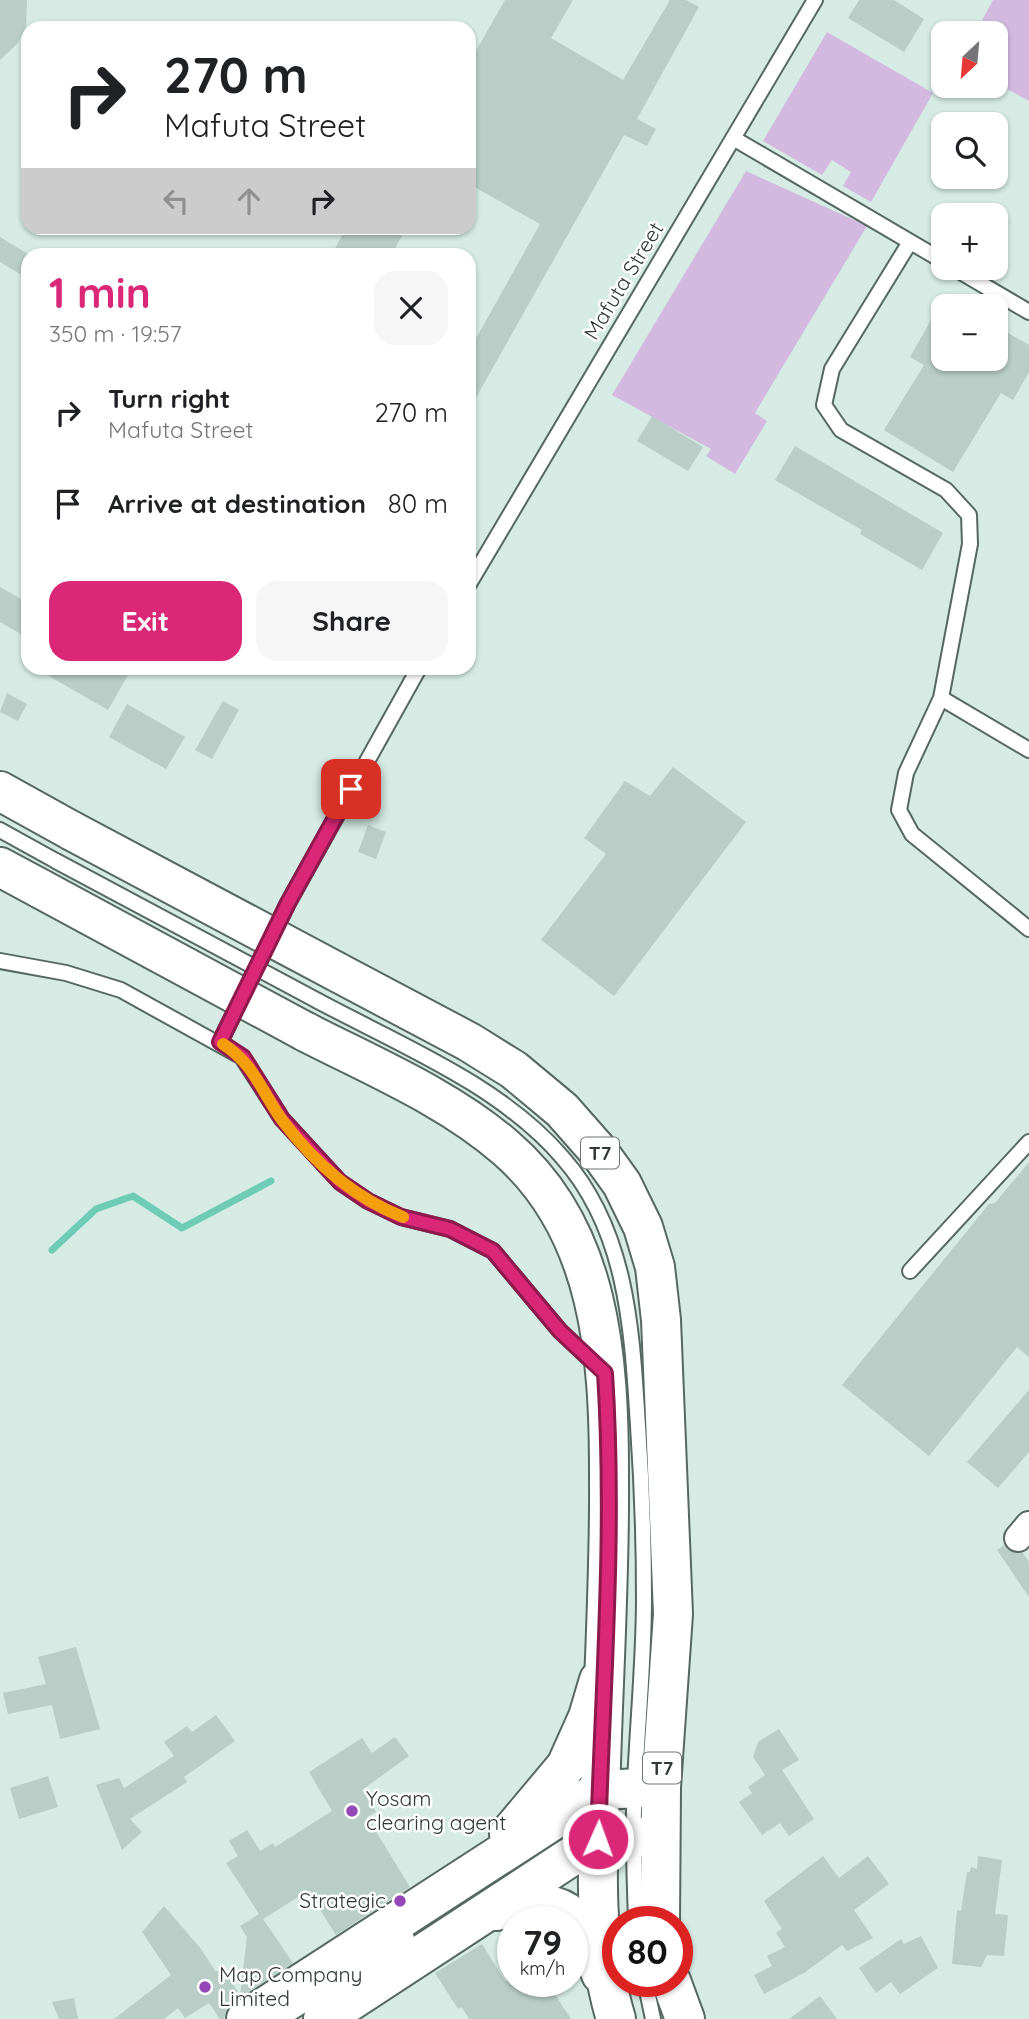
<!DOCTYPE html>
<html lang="en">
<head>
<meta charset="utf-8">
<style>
  body { margin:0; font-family:Quicksand,sans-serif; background:#f6f6f6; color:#202124; height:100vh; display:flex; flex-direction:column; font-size:26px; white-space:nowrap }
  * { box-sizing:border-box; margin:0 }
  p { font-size:23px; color:#757577 }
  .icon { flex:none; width:38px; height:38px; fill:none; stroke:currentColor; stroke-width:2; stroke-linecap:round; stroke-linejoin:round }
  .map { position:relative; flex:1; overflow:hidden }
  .drawer { position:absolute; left:21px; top:248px; width:455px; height:427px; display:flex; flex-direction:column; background:#fff; border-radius:21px; box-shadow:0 2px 5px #0004 }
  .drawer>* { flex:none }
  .banner { position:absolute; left:21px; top:21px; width:455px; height:214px; border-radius:21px; box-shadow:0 2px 5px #0004; background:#fff; color:#202124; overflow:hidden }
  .needle { width:46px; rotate:206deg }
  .controls { position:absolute; left:931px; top:21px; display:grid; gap:14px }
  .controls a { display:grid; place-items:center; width:77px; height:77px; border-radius:14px; background:#fff; box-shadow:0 2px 5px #0004; font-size:35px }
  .speed { position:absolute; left:497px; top:1906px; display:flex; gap:14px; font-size:35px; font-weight:700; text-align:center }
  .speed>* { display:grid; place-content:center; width:91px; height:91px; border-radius:50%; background:#fff; box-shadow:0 2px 5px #0004; line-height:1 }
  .speed small { font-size:18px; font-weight:400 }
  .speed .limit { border:10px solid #d22; background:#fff; color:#111 }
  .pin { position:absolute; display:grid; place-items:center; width:60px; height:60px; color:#fff; margin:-30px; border-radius:14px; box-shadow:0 4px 10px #0006 }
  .me { position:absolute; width:77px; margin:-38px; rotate:2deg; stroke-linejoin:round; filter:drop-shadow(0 0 5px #0008) }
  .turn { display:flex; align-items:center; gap:24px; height:147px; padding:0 28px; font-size:32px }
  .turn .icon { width:91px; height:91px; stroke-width:2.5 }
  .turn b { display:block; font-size:49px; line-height:60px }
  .lanes { display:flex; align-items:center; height:66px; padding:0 28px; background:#0003; justify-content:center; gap:35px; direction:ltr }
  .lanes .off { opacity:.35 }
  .round { display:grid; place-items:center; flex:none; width:74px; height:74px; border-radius:21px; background:#f6f6f6 }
  .head { display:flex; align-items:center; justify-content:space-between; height:119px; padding:0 28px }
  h1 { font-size:42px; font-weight:700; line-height:52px; color:#db2777 }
  .cta { display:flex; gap:14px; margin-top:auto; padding:14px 28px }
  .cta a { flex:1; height:80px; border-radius:21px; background:#db2777; color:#fff; font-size:28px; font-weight:700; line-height:80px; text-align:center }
  .cta a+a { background:#f6f6f6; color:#202124 }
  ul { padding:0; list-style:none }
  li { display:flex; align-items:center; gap:21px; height:91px; padding:0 28px }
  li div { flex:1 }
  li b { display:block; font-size:26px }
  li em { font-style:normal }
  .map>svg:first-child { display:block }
  .green { fill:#d3b9e0 }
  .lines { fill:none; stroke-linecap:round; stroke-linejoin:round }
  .stream { stroke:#6eccb4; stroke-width:7 }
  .building { fill:#b8cec7 }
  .service-casing { stroke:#556862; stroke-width:18 }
  .minor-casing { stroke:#556862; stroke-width:30 }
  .secondary-casing { stroke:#556862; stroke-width:42 }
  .trunk-casing { stroke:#556862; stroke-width:42 }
  .service { stroke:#fff; stroke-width:14 }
  .minor { stroke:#fff; stroke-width:26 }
  .secondary { stroke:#fff; stroke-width:38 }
  .trunk { stroke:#fff; stroke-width:38 }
  .service-bridge-casing { stroke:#556862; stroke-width:18; stroke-linecap:butt }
  .trunk-bridge-casing { stroke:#556862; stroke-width:42; stroke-linecap:butt }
  .service-bridge { stroke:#fff; stroke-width:14 }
  .trunk-bridge { stroke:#fff; stroke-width:38 }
  .route-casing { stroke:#8e194d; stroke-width:18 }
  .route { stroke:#db2777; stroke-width:12 }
  .slow { stroke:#f59e0b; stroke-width:12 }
  .poi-dot { fill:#9546b7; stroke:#fff; stroke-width:2.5 }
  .labels { text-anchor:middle; stroke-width:5; stroke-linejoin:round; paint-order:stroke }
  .shield { fill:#fff; stroke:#6d7472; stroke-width:2 }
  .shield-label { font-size:19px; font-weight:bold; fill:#2f3835 }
  .street-label { font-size:21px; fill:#2f3835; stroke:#fff }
  .poi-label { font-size:21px; fill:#2f3835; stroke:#fff; text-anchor:start }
</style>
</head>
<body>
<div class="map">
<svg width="1029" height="2019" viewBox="0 0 1029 2019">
  <rect width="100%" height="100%" fill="#d5ebe4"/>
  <!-- green -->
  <path class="green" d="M 993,0 L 1029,0 L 1029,101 L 996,83 L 996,33 L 975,33 Z
    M 827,32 L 933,93 L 871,202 L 843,186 L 851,172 L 832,160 L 822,175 L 763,141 Z
    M 746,171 L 867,226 L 755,413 L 767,421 L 735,474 L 706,456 L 711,449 L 612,395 Z"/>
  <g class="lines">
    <!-- stream -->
    <path class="stream" d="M 52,1250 L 96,1209 L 133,1196 L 182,1228 L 271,1181"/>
  </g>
  <!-- building -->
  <path class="building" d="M 0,0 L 27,0 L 26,27 L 17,44 L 0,60 Z
    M 505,0 L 573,0 L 551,38 L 623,80 L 670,0 L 686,0 L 699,7 L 637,119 L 656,129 L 647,146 L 624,135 L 469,410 L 469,351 L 540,224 L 469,184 L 469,63 Z
    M 859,0 L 894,0 L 924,19 L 904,52 L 848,18 Z
    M 346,228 L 406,228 L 391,256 L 331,256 Z
    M 0,237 L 28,254 L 28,279 L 0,262 Z
    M 943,299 L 943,359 L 996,359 L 996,326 L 1029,345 L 1029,372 L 1013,400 L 1001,393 L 953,472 L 884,430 L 924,365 L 910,357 Z
    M 652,416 L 703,447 L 688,471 L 637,441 Z
    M 795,446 L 943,533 L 922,570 L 860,534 L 862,530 L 775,480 Z
    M 0,587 L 28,603 L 28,638 L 0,622 Z
    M 35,668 L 132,668 L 108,710 Z
    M 7,693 L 27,704 L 18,721 L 0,712 Z
    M 223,701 L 239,710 L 212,759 L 195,750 Z
    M 127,704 L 185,737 L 166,769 L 109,737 Z
    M 673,767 L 746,822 L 614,996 L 541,940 L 606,854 L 584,838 L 625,781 L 650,796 Z
    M 368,825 L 386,832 L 376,859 L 358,852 Z
    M 1029,1162 L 1029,1357 L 1017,1347 L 929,1456 L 842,1385 L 989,1204 L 995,1203 Z
    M 1029,1390 L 1029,1452 L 998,1488 L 967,1462 Z
    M 1004,1545 L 1015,1553 L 1023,1553 L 1029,1562 L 1029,1597 L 997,1550 Z
    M 76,1647 L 100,1729 L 60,1739 L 52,1705 L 8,1714 L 3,1693 L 46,1684 L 38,1657 Z
    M 216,1715 L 235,1741 L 184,1777 L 187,1782 L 130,1819 L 142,1832 L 122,1850 L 96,1785 L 119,1778 L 124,1788 L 174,1756 L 164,1742 L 187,1726 L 192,1732 Z
    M 779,1729 L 799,1760 L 782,1770 L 814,1819 L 789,1836 L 780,1823 L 762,1835 L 739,1802 L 752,1793 L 748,1787 L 765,1775 L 753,1757 L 758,1742 Z
    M 395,1737 L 409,1756 L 362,1790 L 376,1812 L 367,1817 L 410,1887 L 336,1935 L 308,1891 L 263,1919 L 293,1963 L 234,2001 L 227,2008 L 224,2019 L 220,2019 L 209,2003 L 185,2018 L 178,2008 L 164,2019 L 114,2019 L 171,1975 L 142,1932 L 164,1906 L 201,1949 L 216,1972 L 222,1967 L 240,1995 L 247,1937 L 240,1926 L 259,1914 L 226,1863 L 238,1856 L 229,1841 L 247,1830 L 260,1851 L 273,1843 L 275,1847 L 332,1811 L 309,1772 L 362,1738 L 372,1753 Z
    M 48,1776 L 58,1807 L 19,1819 L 10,1788 Z
    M 823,1856 L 839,1878 L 868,1856 L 889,1884 L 854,1910 L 873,1938 L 847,1951 L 842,1945 L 804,1973 L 764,1994 L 754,1975 L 772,1966 L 767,1956 L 785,1947 L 776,1933 L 782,1929 L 764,1901 Z
    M 978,1856 L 1002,1860 L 995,1914 L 1008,1915 L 1004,1956 L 987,1955 L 981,1967 L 952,1964 L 957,1910 L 961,1911 L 967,1872 L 970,1872 L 971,1867 L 977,1869 Z
    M 921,1936 L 938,1968 L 900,1994 L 891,1982 L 876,1993 L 859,1968 L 901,1939 L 904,1944 Z
    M 482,1944 L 505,1981 L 546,1981 L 571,2019 L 469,2019 L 462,2007 L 458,2009 L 435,1973 Z
    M 820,1996 L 837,2019 L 789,2019 Z
    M 74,1998 L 78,2019 L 59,2019 L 52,2002 Z"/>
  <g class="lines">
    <!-- service casing -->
    <g class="service-casing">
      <path id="service" d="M 733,138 L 943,261
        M 910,242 L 832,369 L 824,405 L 841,430 L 946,490 L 969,515 L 970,544 L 941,698 L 906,773 L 899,810 L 912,834 L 1029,929
        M 954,268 L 1029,312
        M 469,584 L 815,0
        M 941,698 L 1029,750
        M 0,830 L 56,861
        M 0,961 L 66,973 L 121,990 L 242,1057 L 282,1119 L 340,1182 L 368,1201 L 401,1217 L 450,1229 L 493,1251 L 560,1331 L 597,1366
        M 318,1001 C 400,1045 500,1085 562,1157 C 628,1231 632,1332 638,1426 C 642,1483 644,1541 644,1598 C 644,1668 636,1738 634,1808 C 633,1846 635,1884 636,1922
        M 220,1042 L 288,903 L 419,668
        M 910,1271 L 1029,1142
        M 645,1981 L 653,2019
        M 282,2019 L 407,1938"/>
    </g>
    <!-- minor casing -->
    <g class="minor-casing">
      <path id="minor" d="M 1018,1538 L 1029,1525"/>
    </g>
    <!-- secondary casing -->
    <g class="secondary-casing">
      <path id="secondary" d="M 509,1834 L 566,1766 L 588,1717 L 599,1680
        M 496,1911 C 566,1894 578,1909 601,1974
        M 246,2019 L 600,1790 L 661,1787
        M 323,2019 L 598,1839 L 660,1836"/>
    </g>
    <!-- trunk casing -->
    <g class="trunk-casing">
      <path id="trunk" d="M 0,791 L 72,831
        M 0,867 L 41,889
        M 337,972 L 469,1042 L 514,1070 L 562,1110 L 599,1152 L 622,1184 L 643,1227 L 655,1267 L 661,1320 L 673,1614 L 661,1787 L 660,1922
        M 304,1031 C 372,1066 449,1098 506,1148 C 601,1230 609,1357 609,1474 C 610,1571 604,1667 601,1764 C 598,1849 591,1937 616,2019
        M 671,1981 L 685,2019"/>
    </g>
    <!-- service -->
    <use href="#service" class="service"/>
    <!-- minor -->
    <use href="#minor" class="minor"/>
    <!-- secondary -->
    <use href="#secondary" class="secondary"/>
    <!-- trunk -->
    <use href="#trunk" class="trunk"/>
    <!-- service-bridge casing -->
    <g class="service-bridge-casing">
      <path id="service-bridge" d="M 56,861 L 318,1001"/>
    </g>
    <!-- trunk-bridge casing -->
    <g class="trunk-bridge-casing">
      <path id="trunk-bridge" d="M 72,831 L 337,972
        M 41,889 L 304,1031"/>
    </g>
    <!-- service-bridge -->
    <use href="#service-bridge" class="service-bridge"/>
    <!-- trunk-bridge -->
    <use href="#trunk-bridge" class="trunk-bridge"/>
  </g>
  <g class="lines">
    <!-- route casing -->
    <g class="route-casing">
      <path id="route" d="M 351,789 L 288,903 L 220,1042 L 243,1057 L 282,1119 L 340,1182 L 368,1201 L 401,1217 L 450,1229 L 493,1251 L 560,1331 L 605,1373 C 615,1529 603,1683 598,1839"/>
    </g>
    <!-- route -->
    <use href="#route" class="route"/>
    <!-- slow -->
    <path class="slow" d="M 223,1044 C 255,1065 261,1091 282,1120 C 313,1161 354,1198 403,1217"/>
  </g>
  <!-- markers -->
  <g class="poi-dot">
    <circle cx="352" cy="1811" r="7"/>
    <circle cx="400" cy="1901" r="7"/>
    <circle cx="205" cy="1987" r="7"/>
  </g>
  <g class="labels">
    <!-- shield labels -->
    <g class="shield">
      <rect x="581" y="1137.5" width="38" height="31" rx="5"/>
      <rect x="643" y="1752.5" width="38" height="31" rx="5"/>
    </g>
    <g class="shield-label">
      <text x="600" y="1160">T7</text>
      <text x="662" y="1775">T7</text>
    </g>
    <!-- street labels -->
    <g class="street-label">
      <text transform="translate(624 281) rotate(-59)" y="7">Mafuta Street</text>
    </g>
    <!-- poi labels -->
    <g class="poi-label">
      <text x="366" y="1806">Yosam<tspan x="366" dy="24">clearing agent</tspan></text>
      <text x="386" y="1908" text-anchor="end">Strategic</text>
      <text x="219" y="1982">Map Company<tspan x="219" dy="24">Limited</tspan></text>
    </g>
  </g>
</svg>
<div class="controls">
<a><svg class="needle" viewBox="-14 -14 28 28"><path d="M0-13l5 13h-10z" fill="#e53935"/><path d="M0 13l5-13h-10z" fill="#757577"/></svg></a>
<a><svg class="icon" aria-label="search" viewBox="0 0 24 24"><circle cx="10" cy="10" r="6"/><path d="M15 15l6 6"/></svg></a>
<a>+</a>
<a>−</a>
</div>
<div class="speed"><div>79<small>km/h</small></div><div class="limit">80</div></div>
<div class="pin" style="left:351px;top:789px;background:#d93025"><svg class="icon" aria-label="arrive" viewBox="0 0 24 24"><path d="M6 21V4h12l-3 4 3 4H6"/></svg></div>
<svg class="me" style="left:598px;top:1839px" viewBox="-20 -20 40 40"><circle r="17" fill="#db2777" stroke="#fff" stroke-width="3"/><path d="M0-11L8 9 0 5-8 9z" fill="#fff"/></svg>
<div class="banner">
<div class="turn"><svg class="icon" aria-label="right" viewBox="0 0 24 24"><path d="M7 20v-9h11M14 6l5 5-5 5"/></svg><div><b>270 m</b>Mafuta Street</div></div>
<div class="lanes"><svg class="icon off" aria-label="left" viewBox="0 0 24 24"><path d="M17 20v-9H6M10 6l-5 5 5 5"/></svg><svg class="icon off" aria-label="ahead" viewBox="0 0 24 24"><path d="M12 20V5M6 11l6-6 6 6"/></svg><svg class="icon" aria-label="right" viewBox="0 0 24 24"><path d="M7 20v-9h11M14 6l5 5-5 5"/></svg></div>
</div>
<section class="drawer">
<div class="head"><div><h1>1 min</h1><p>350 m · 19:57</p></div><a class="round"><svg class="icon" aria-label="close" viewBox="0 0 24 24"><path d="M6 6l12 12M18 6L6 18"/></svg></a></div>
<ul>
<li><svg class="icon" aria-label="right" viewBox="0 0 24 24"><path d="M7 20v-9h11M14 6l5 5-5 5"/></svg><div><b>Turn right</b><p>Mafuta Street</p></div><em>270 m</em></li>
<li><svg class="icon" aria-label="arrive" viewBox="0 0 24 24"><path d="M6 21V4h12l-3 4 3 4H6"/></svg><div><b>Arrive at destination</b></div><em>80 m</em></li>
</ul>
<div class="cta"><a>Exit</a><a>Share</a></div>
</section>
</div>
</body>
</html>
